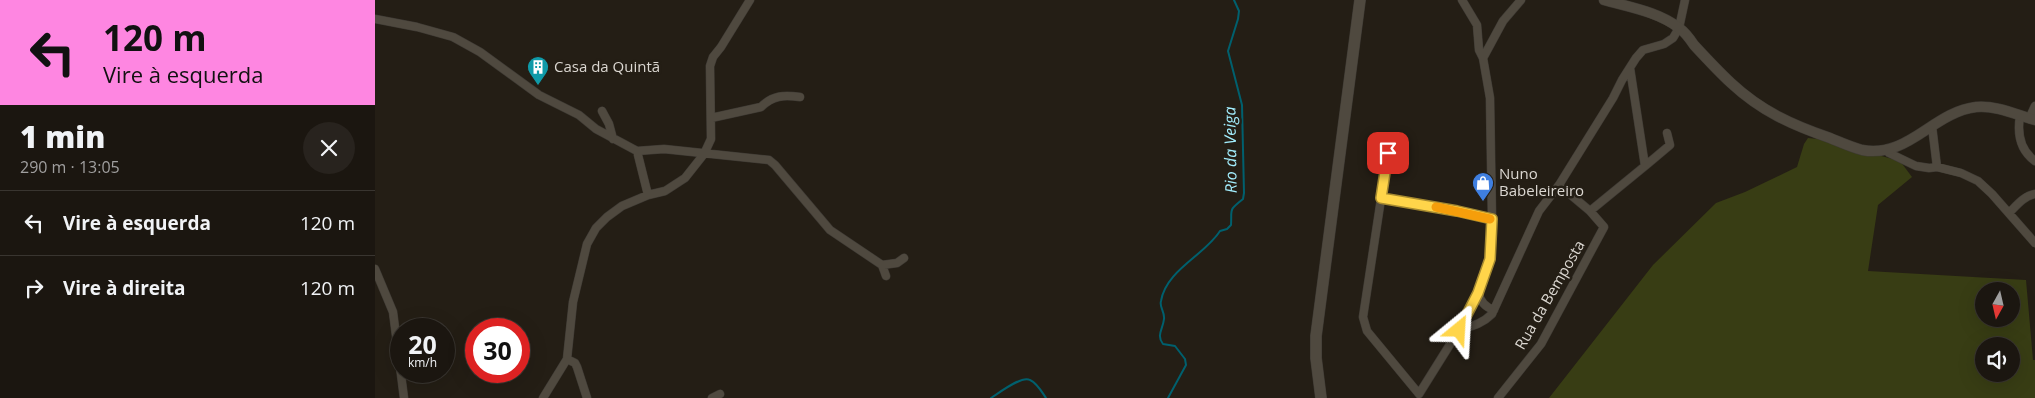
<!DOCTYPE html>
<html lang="pt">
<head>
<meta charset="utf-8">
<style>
  body { margin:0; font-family:"Open Sans",sans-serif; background:#28231e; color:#f1f3f6; height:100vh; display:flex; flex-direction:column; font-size:19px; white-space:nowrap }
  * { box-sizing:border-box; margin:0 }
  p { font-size:16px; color:#a09f9f }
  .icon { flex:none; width:28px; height:28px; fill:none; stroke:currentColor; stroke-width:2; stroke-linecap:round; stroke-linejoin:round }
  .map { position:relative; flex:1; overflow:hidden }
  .side { display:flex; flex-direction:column; background:#1b1610; width:375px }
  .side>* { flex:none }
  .top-card { background:#fe86e1; color:#111; overflow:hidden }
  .needle { width:32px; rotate:188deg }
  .tools { position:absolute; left:1600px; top:282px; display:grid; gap:10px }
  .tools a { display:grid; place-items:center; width:45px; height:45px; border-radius:50%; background:#1b1610; box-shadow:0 5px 20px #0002,0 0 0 1px #393530; font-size:25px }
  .speed { position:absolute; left:15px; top:318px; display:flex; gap:10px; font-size:25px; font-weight:700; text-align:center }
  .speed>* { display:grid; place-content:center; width:65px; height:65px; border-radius:50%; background:#1b1610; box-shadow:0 5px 20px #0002,0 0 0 1px #393530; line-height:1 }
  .speed small { font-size:12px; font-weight:400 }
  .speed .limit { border:8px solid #d22; background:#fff; color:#111 }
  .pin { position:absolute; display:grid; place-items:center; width:42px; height:42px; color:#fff; margin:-21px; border-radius:10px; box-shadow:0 2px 8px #0006 }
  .me { position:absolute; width:55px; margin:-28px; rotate:27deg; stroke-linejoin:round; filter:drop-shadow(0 0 4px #0008) }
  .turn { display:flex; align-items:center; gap:18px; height:105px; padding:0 20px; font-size:22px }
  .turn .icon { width:65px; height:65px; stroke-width:2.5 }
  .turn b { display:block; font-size:35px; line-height:42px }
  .round { display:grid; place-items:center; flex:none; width:52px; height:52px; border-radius:26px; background:#28231e }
  .summary { display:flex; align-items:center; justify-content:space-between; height:85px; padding:0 20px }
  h1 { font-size:30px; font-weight:800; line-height:38px }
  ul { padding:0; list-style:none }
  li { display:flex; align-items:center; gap:15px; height:65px; padding:0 20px; border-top:1px solid #393530 }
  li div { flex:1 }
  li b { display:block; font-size:19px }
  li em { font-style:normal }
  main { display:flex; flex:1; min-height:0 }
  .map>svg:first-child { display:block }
  .green { fill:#383d14; fill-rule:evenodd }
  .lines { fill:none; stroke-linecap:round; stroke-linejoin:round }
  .stream { stroke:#00606e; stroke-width:2 }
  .minor-casing { stroke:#3e3a34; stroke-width:9 }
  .tertiary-casing { stroke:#3e3a34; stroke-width:11 }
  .secondary-casing { stroke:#3e3a34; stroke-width:12 }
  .minor { stroke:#4f493f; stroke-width:8 }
  .tertiary { stroke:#4f493f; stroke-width:10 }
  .secondary { stroke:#4f493f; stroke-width:11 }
  .route-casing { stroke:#a68a30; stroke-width:12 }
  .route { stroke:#ffd54a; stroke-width:9 }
  .slow { stroke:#f59e0b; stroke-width:9 }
  .labels { text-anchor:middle; stroke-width:5; stroke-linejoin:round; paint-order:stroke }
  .poi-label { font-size:15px; fill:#dbd7d1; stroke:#241e15; text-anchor:start }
  .street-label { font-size:15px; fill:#dbd7d1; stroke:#241e15 }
  .water-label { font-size:16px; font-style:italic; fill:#a3eefe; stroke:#241e15 }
</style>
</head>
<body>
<main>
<section class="side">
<div class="top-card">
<div class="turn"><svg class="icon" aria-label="left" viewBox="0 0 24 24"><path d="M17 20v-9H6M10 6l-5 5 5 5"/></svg><div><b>120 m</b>Vire à esquerda</div></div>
</div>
<div class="summary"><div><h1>1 min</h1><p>290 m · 13:05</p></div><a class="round"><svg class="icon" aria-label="close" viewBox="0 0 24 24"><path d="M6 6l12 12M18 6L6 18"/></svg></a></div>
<ul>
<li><svg class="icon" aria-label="left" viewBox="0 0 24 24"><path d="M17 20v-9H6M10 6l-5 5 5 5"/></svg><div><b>Vire à esquerda</b></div><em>120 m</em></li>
<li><svg class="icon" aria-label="right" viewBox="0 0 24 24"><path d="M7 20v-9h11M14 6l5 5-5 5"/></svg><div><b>Vire à direita</b></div><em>120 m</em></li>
</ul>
</section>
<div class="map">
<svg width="1660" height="398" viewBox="0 0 1660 398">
  <rect width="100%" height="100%" fill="#241e15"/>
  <!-- green -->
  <path class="green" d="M 1433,138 L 1443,139 L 1525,161 L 1537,177 L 1503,205 L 1493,271 L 1651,280 L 1658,360 L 1660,360 L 1660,398 L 1174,398 L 1278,265 L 1341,203 L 1370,192 L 1422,167 L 1429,144 ZM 1609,291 L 1636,291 L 1636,319 L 1609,319 ZM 1609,346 L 1636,346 L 1636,374 L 1609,374 Z"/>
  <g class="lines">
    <!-- stream -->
    <path class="stream" d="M 616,398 C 624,393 647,375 655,380 C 662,383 667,392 671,398
      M 793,398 L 811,365 L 810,359 L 800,346 L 788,344 C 781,335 788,329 789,319 C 790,312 784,307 786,301 C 791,270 830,255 845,231 L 852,229 L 856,225 C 857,208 853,211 868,199 L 869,193 L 867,105 L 853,51 L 863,19 L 864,11 L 859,0"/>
    <!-- minor casing -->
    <g class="minor-casing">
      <path id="minor" d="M 0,19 L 42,27 L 78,37 L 105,52 L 164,95 L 204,115 L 221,129 L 262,151 L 289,149 L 394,160 L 400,165 L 455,230 L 507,265 L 522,263 L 529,258
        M 1108,58 L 1128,21 L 1146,0
        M 1255,68 L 1270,166 L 1295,145 L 1292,133
        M 227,111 L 234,124 L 238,139
        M 1645,116 C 1642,134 1645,150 1660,161
        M 336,118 L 386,107 C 398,95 409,95 425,97
        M 1654,119 L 1660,106
        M 1557,126 L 1562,167
        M 1511,149 L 1514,153 L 1541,166 L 1554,168 L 1562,167 L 1586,173 L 1603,181 L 1617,194 L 1660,243
        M 262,151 L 273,195
        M 1013,153 L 988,317 L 992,331 L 1044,394 L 1084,330 L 1103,293 L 1115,259 L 1117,219 L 1115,98 L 1108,58 L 1104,50 L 1102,25 L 1087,0
        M 1184,185 L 1215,211 L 1270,166
        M 1006,198 L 1082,211 L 1117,219
        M 1634,213 C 1642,205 1649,196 1660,194
        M 507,265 L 511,276
        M 0,269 L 18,312 L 29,398
        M 1103,293 C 1106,302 1110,307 1119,310
        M 1084,330 C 1097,326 1107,324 1117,314 L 1164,211 L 1184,185 L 1238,98 L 1247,80 L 1261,58 L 1268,50 L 1289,44 L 1298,38 L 1304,28 L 1310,0
        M 192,359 L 200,363 L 202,367 L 212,398
        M 168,398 L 192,359 L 198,302 L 212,244 L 221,228 L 232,217 L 247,206 L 273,195 L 290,191 L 310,178 L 329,154 L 336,139 L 335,66 L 338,57 L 346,47 L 375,0
        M 337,398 L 345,394
        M 1123,398 L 1166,344 L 1229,227 L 1215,211"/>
    </g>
    <!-- tertiary casing -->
    <g class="tertiary-casing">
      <path id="tertiary" d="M 1229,0 C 1254,7 1284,12 1304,28 C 1310,32 1315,39 1319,45 C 1331,58 1343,71 1356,83 C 1386,111 1417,125 1455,138 C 1465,142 1476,147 1487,150 C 1533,159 1558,112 1601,107 C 1621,105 1642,115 1660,120"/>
    </g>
    <!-- secondary casing -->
    <g class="secondary-casing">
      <path id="secondary" d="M 946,398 L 941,358 L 941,336 L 985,0"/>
    </g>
    <!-- minor -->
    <use href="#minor" class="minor"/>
    <!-- tertiary -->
    <use href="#tertiary" class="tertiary"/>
    <!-- secondary -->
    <use href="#secondary" class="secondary"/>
  </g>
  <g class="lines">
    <!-- route casing -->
    <g class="route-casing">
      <path id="route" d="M 1013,153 L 1006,198 L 1082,211 L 1117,219 L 1115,259 L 1103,293 L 1084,330"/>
    </g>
    <!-- route -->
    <use href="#route" class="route"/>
    <!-- slow -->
    <path class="slow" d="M 1061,207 L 1115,219"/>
  </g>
  <!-- icons -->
  <defs>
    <g id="building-pin" transform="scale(1.125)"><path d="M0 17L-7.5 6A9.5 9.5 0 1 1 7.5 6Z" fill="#0f9aa8" stroke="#241e15"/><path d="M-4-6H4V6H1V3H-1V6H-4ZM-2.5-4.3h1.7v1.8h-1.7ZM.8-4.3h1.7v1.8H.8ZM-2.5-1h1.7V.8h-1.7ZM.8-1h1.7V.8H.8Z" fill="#fff"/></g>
    <g id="shop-pin" transform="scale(1.125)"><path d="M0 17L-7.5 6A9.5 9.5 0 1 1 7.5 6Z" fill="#3f7fe0" stroke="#241e15"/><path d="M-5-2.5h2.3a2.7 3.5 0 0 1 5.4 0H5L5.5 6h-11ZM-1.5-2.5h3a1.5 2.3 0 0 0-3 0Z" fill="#fff"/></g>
  </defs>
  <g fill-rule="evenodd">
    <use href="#building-pin" x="163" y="67"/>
    <use href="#shop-pin" x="1108" y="183"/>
  </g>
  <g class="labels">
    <!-- poi labels -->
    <g class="poi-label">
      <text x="179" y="72">Casa da Quintã</text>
      <text x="1124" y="179">Nuno<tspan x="1124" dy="17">Babeleireiro</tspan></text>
    </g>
    <!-- street labels -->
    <g class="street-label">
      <text transform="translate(1175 295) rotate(-60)" y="5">Rua da Bemposta</text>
    </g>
    <!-- water labels -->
    <g class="water-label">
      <text transform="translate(855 150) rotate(-91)" y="6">Rio da Veiga</text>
    </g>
  </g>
</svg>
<div class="tools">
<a><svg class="needle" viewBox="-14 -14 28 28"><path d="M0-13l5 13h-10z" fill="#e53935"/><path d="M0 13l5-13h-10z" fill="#a09f9f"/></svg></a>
<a><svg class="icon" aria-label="sound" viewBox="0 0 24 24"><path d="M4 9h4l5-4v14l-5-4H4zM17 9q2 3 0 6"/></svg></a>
</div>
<div class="speed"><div>20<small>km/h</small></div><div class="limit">30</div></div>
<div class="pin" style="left:1013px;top:153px;background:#d93025"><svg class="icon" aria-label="arrive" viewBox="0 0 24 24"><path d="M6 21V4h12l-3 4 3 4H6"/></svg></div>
<svg class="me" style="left:1084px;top:330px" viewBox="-20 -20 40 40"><path d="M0-17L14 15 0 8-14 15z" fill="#ffd54a" stroke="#fff" stroke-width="4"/></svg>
</div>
</main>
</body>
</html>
